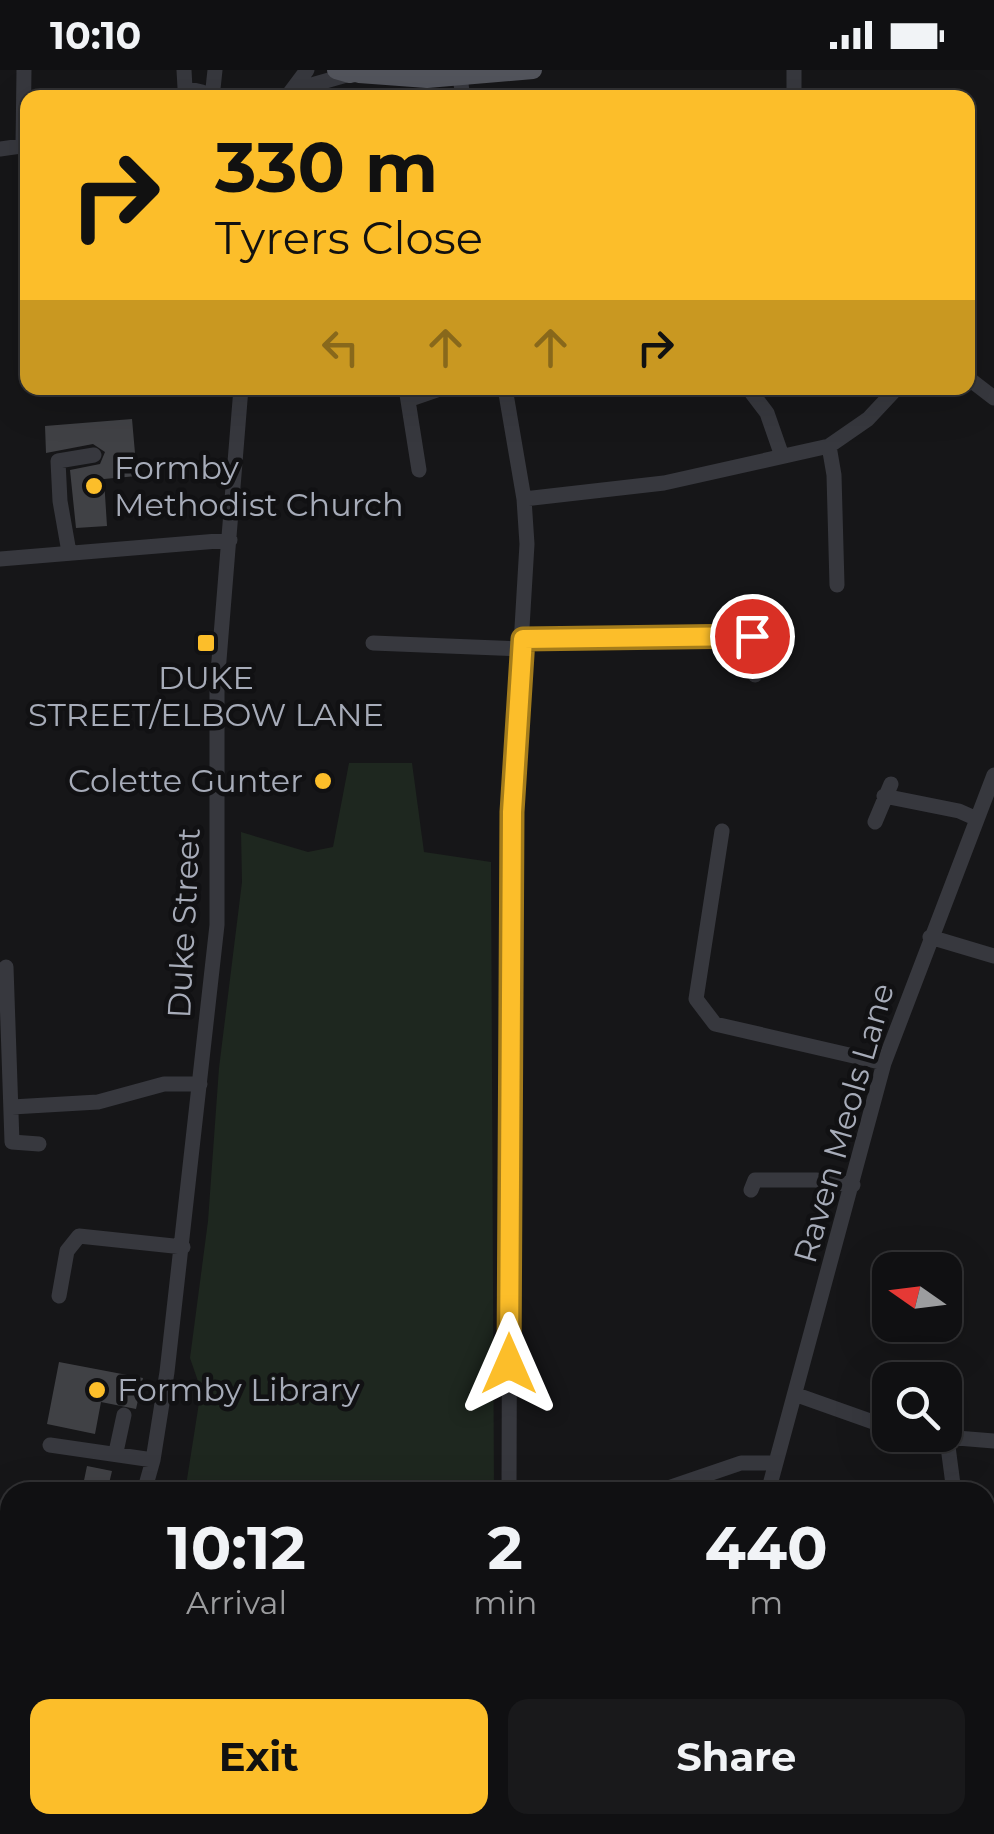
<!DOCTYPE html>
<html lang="en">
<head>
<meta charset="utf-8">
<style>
  body { margin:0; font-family:Montserrat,sans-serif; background:#19191b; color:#f1f3f6; height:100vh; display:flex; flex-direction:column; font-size:38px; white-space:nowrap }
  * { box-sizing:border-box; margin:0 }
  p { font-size:32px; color:#9c9d9f }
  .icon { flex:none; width:55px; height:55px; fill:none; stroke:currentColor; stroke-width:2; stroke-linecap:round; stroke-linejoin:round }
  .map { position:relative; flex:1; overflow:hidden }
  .panel { position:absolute; left:0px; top:1412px; width:995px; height:352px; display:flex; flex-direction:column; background:#101012; border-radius:30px 30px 0 0; box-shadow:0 10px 40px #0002,0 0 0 2px #303032 }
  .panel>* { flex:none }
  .top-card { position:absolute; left:20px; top:20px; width:955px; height:305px; border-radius:20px; box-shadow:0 10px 40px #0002,0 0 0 2px #303032; background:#fcbe2a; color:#111; overflow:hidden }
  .needle { width:65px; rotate:284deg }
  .buttons { position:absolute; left:872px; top:1182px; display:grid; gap:20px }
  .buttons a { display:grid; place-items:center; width:90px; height:90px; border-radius:20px; background:#101012; box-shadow:0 10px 40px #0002,0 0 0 2px #303032; font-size:50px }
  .pin { position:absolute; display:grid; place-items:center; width:85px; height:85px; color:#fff; margin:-42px; border:5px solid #fff; border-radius:50%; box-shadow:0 2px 10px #0007 }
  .me { position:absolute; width:110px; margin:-55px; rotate:0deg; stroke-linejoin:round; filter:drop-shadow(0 0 8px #0008) }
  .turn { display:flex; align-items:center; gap:35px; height:210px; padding:0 30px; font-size:45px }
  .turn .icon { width:130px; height:130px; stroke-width:2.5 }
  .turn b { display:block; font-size:70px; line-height:85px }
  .lanes { display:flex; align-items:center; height:95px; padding:0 30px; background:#0003; justify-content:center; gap:50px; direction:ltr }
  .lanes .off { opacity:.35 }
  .eta { display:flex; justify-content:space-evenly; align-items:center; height:170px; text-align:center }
  .eta b { font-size:60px; font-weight:700; line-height:70px }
  .cta { display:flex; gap:20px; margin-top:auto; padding:20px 30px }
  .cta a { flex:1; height:115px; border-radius:20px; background:#fcbe2a; color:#111; font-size:40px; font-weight:700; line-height:115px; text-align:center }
  .cta a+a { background:#19191b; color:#f1f3f6 }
  .status { display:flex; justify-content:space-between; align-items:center; height:70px; padding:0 50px; background:#101012; direction:ltr }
  .status svg { height:28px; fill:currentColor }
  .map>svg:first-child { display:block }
  .green { fill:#1e271f }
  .building { fill:#404145 }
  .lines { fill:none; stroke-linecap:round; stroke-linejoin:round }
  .minor { stroke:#37383e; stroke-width:15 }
  .major { stroke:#53555d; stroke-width:18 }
  .route-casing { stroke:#a47c1b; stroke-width:25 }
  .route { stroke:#fcbe2a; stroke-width:18 }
  .poi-dot { fill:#fcbe2a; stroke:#111113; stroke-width:4 }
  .labels { text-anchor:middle; stroke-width:9; stroke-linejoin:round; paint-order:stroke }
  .poi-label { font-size:32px; fill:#a7acb9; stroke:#111113; text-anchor:start }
  .street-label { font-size:32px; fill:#a7acb9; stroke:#111113 }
</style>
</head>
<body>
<div class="status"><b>10:10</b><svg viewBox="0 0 49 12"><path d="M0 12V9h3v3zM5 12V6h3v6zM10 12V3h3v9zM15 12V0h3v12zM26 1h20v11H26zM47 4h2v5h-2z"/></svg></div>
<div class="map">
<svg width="994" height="1764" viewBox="0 0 994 1764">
  <rect width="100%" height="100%" fill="#161618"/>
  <!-- green -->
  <path class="green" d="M 349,693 L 412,693 L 424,782 L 491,792 L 494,1422 L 185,1422 L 201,1320 L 190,1288 L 208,1151 L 219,998 L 242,812 L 241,762 L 308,782 L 333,777 Z"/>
  <!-- building -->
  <path class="building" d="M 132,349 L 137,406 L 104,409 L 107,456 L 76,458 L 70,400 L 100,394 L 105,382 L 93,374 L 46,383 L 45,356 Z
    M 59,1292 L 143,1308 L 136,1339 L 101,1332 L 95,1364 L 47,1354 Z
    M 87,1396 L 112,1401 L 107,1422 L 82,1420 Z"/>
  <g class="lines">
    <!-- minor -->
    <path class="minor" d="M 184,0 L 185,18 L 202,22 L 206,28
      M 460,7 L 463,28
      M 294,20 L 350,4
      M 212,28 L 215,0
      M 286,28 L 307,0
      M 794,28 L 794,0
      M 23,76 L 24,0
      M 0,79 L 28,75
      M 968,308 L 994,328
      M 406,318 L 419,400
      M 505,318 L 524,429 L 527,474 L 511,741 L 509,1422
      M 748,318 L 767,343 L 782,386
      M 411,329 L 440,319 L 496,318
      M 829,376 L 834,405 L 837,515
      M 524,429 L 664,413 L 829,376 L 868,349 L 897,318
      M 69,482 L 60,431 L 58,391 L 94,385
      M 0,489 L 230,470
      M 523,569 L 752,566 L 755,605
      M 373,573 L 522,579
      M 884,726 L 959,741 L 977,749
      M 875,752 L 891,714
      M 722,761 L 696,929 L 715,954 L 884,993
      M 930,867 L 994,886
      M 6,897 L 12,1072 L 39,1074
      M 12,1037 L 98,1032 L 164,1014 L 200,1014
      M 751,1120 L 755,1110 L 816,1110 L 853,1115
      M 59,1226 L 67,1181 L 79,1166 L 183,1177
      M 797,1325 L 890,1358
      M 920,1365 L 994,1371
      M 947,1369 L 954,1422
      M 50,1375 L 153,1390
      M 116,1382 L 124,1345
      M 144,1422 L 153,1390 L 167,1302 L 217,855 L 217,615 L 241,318
      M 656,1422 L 741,1393 L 775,1393
      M 768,1422 L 884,993 L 994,705
      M 0,1483 L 10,1482
      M 985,1507 L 994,1522
      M 0,1591 L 10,1593
      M 0,1630 L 10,1632
      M 133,1764 L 134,1755
      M 200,1764 L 202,1755
      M 701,1764 L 703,1755"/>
    <!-- major -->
    <path class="major" d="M 336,0 L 350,4 L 367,0
      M 359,4 L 427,9 L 533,0"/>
  </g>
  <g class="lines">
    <!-- route casing -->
    <g class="route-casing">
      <path id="route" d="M 509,1294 L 512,742 L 523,569 L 752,566"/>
    </g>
    <!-- route -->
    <use href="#route" class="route"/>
  </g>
  <!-- markers -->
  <g class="poi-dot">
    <circle cx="94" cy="416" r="10"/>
    <rect x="196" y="563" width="20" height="20" rx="5"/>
    <circle cx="323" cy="711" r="10"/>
    <circle cx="97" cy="1320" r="10"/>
  </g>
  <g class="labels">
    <!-- poi labels -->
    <g class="poi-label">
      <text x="114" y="409">Formby<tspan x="114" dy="37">Methodist Church</tspan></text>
      <text x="206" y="619" text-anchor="middle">DUKE<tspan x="206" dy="37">STREET/ELBOW LANE</tspan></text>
      <text x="303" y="722" text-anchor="end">Colette Gunter</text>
      <text x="117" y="1331">Formby Library</text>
    </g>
    <!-- street labels -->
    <g class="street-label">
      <text transform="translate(184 853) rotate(-87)" y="11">Duke Street</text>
      <text transform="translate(844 1053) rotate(-74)" y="11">Raven Meols Lane</text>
    </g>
  </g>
</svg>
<div class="buttons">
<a><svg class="needle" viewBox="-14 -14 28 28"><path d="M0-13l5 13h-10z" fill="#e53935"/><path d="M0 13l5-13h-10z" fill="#9c9d9f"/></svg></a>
<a><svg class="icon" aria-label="search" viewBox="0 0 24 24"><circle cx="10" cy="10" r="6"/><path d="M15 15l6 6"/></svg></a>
</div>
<div class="pin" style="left:752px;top:566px;background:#d93025"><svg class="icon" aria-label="arrive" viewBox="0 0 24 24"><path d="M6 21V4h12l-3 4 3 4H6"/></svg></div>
<svg class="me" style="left:509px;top:1294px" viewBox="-20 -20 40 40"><path d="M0-17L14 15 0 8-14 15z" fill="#fcbe2a" stroke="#fff" stroke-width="4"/></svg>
<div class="top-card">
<div class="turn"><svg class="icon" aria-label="right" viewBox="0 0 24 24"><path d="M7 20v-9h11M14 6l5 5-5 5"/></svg><div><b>330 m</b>Tyrers Close</div></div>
<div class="lanes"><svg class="icon off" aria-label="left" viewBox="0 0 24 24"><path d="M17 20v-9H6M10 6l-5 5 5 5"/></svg><svg class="icon off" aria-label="ahead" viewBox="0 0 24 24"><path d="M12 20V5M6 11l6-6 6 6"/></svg><svg class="icon off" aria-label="ahead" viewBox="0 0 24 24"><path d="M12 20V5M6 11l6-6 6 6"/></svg><svg class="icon" aria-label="right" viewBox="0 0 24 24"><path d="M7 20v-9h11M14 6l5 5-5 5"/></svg></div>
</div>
<section class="panel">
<div class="eta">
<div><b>10:12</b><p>Arrival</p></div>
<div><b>2</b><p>min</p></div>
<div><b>440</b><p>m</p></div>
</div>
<div class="cta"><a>Exit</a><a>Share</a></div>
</section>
</div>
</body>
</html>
